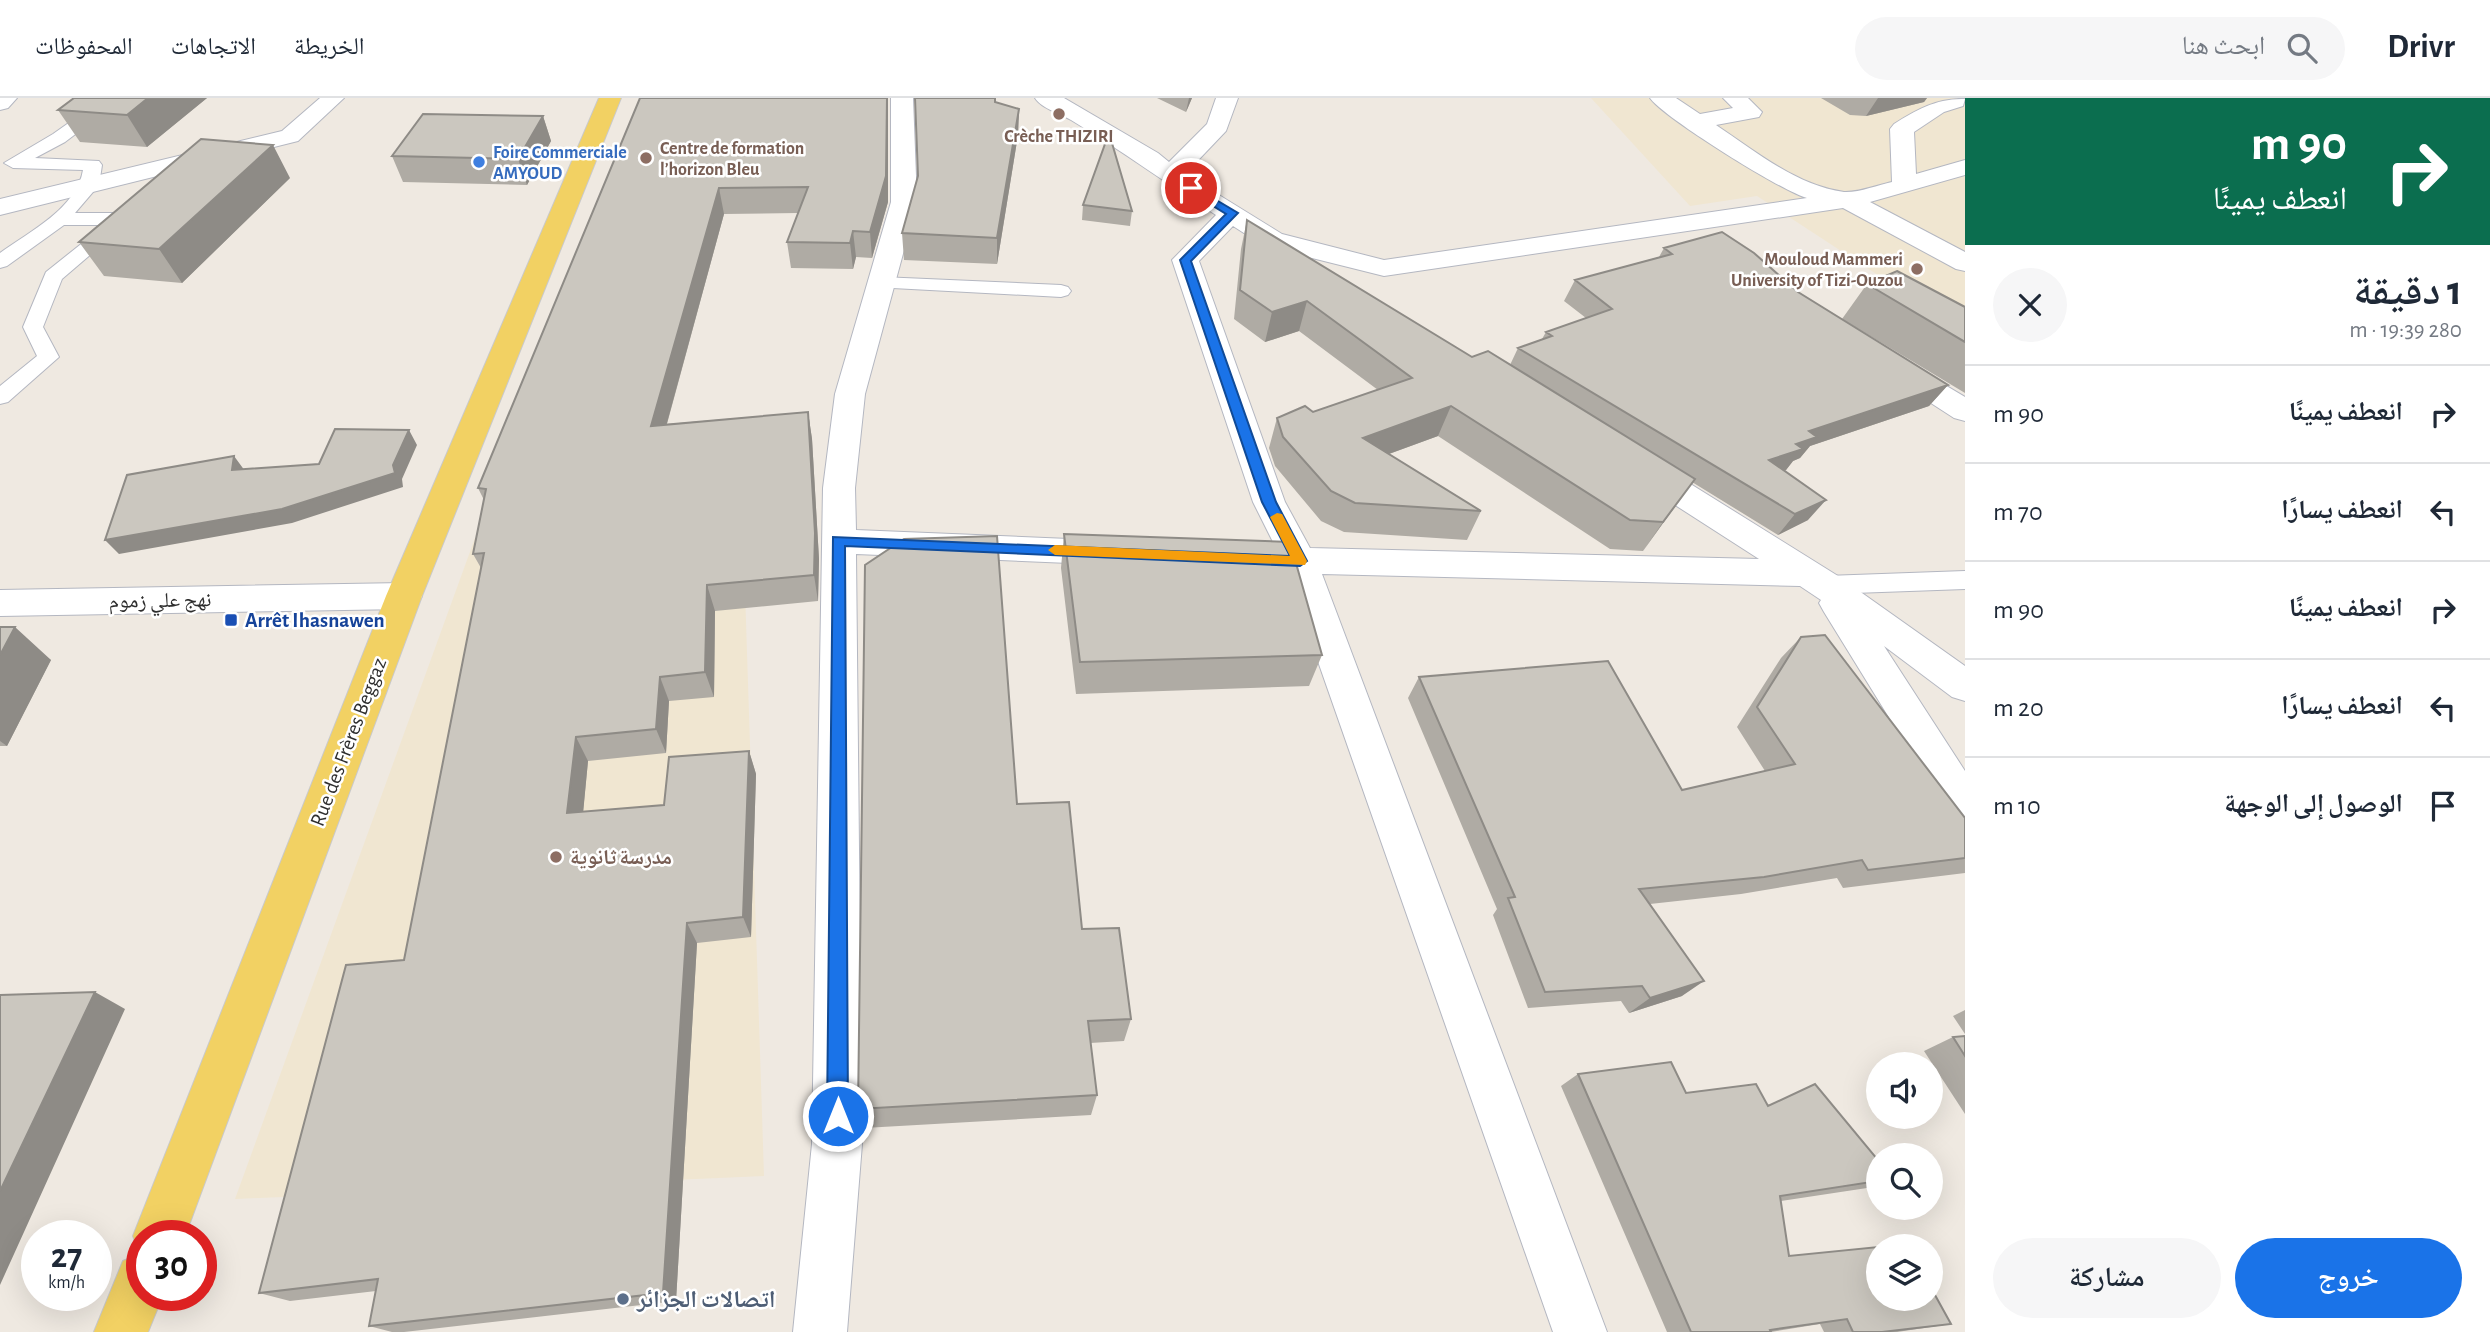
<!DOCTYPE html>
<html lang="ar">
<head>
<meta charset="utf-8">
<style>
  body { margin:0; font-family:"Alegreya Sans","Noto Naskh Arabic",sans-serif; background:#f6f6f7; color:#1f2937; direction:rtl; height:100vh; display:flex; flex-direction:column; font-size:26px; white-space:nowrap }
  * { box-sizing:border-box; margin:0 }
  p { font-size:23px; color:#747a83 }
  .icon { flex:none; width:38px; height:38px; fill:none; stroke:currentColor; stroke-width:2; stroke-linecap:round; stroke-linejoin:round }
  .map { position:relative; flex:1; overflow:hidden; direction:ltr }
  .sheet { display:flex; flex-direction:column; background:#fff; width:525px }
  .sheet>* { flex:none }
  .hud { background:#0b6e4f; color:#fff; overflow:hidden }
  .fabs { position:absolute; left:1866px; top:954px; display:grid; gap:14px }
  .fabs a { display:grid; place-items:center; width:77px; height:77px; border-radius:50%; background:#fff; box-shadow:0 7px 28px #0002; font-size:35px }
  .speed { position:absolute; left:21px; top:1122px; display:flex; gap:14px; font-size:35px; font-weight:700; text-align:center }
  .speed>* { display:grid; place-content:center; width:91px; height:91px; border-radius:50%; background:#fff; box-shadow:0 7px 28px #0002; line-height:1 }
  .speed small { font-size:18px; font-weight:400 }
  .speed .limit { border:10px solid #d22; background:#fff; color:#111 }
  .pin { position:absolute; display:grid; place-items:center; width:60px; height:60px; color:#fff; margin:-30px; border:4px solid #fff; border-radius:50%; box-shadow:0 2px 7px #0007 }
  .me { position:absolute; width:77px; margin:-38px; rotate:0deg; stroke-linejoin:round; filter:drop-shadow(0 0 5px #0008) }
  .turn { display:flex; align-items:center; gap:24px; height:147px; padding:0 28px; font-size:32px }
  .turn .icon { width:91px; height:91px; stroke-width:2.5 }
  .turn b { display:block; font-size:49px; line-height:60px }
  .round { display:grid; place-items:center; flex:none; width:74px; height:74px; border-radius:37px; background:#f6f6f7 }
  .summary { display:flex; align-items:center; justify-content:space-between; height:119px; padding:0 28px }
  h1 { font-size:42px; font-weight:600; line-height:52px }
  .primary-button { display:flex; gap:14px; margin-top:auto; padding:14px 28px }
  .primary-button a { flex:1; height:80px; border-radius:42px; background:#1a73e8; color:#fff; font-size:28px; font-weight:600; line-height:80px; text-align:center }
  .primary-button a+a { background:#f6f6f7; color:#1f2937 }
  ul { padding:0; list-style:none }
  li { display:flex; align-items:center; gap:21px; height:98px; padding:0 28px; border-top:2px solid #e0e1e3 }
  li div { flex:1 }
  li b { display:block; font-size:26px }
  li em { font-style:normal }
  header { display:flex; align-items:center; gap:42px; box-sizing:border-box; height:98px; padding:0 35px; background:#fff; border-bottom:2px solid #e0e1e3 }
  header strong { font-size:33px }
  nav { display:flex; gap:38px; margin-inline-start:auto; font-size:24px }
  .search { width:490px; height:63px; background:#f6f6f7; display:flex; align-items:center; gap:18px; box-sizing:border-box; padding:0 24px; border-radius:38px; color:#747a83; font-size:26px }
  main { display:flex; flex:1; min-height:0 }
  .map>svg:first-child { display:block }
  .education { fill:#f0e6d1 }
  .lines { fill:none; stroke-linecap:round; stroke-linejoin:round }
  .service-casing { stroke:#b4b7c1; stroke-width:2 }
  .minor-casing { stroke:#b4b7c1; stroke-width:2 }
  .primary-casing { stroke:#c9c9c9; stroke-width:2 }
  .service { fill:#fff; fill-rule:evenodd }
  .minor { fill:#fff; fill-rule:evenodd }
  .primary { fill:#f2d163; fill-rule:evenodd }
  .wall { fill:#afaba4 }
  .shaded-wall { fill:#8e8b86 }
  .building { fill:#cbc7bf; stroke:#8e8b86; stroke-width:2 }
  .route { fill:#1a73e8; stroke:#114b97; stroke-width:2 }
  .slow { fill:#f59e0b }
  .education-dot { fill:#8d6e63; stroke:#fff; stroke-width:2.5 }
  .shop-dot { fill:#3f7fe0; stroke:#fff; stroke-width:2.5 }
  .transit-dot { fill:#1a4fb4; stroke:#fff; stroke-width:2.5 }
  .service-dot { fill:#5c6f8a; stroke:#fff; stroke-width:2.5 }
  .labels { text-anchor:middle; stroke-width:5; stroke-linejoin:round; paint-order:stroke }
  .far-education-label { font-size:18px; font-weight:bold; fill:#785e54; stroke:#fff }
  .far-shop-label { font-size:18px; font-weight:bold; fill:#366cbe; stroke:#fff; text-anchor:start }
  .street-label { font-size:21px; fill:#2e2e2e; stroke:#fff }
  .transit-label { font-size:21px; font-weight:bold; fill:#164399; stroke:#fff; text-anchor:start }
  .education-label { font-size:21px; font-weight:bold; fill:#785e54; stroke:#fff; text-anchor:start }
  .near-service-label { font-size:24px; font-weight:bold; fill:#4e5e75; stroke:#fff; text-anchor:start }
</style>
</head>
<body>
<header>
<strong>Drivr</strong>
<div class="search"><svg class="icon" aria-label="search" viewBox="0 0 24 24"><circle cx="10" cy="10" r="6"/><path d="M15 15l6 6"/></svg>ابحث هنا</div>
<nav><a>الخريطة</a><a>الاتجاهات</a><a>المحفوظات</a></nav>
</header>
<main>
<section class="sheet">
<div class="hud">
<div class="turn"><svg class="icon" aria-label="right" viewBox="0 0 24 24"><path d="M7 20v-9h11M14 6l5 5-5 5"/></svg><div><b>90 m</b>انعطف يمينًا</div></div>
</div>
<div class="summary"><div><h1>1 دقيقة</h1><p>280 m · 19:39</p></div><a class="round"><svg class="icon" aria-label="close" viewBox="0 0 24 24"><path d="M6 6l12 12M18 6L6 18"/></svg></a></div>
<ul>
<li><svg class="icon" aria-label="right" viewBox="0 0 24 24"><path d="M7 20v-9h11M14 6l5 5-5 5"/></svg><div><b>انعطف يمينًا</b></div><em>90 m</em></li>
<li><svg class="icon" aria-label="left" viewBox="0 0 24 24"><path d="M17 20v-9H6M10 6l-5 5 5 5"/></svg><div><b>انعطف يسارًا</b></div><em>70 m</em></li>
<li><svg class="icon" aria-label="right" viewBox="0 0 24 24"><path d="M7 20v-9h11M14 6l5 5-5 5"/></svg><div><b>انعطف يمينًا</b></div><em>90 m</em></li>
<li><svg class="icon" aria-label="left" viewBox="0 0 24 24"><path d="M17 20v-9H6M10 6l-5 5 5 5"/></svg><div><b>انعطف يسارًا</b></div><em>20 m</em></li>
<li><svg class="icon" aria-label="arrive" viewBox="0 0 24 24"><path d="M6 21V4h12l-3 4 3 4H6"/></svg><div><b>الوصول إلى الوجهة</b></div><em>10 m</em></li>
</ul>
<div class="primary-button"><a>خروج</a><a>مشاركة</a></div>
</section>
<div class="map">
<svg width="1965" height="1234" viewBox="0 0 1965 1234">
  <rect width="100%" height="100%" fill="#efe9e1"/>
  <!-- education -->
  <path class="education" d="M 1591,0 L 1965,0 L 1965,234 L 1757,98 L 1690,108 Z
    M 743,431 L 764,1078 L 235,1101 L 475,440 Z"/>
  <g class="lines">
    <!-- service casing -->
    <g class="service-casing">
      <path id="service" d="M 104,0 L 123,0 L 65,44 L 35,60 L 99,63 L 102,67 L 99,87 L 75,115 L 123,115 L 132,121 L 62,181 L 43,229 L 59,259 L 8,304 L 0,306 L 0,288 L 37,258 L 23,229 L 46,174 L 105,127 L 64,127 L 7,168 L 0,170 L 0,155 C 29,134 77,110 83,72 L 13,70 L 4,65 L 53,36 Z
        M 881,179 L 1061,187 L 1068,189 L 1071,193 L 1068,197 L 1061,199 L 874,189 L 871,185 L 874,181 Z
        M 1965,473 L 1965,491 L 1826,496 L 1817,494 L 1813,487 L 1817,480 L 1826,478 Z"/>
    </g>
    <!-- minor casing -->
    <g class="minor-casing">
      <path id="minor" d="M 0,0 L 17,0 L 8,10 L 0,12 Z
        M 320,0 L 344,0 L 298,43 L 0,117 L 0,101 L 282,33 Z
        M 891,0 L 913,0 L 917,104 L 865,296 L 855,390 L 856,432 L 1116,443 L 1128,446 L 1133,455 L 1128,464 L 1116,467 L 856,456 L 862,1046 L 847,1234 L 793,1234 L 812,1046 L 823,390 L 835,296 L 891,104 Z
        M 1035,0 L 1064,0 L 1158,55 L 1169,64 L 1207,26 L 1216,0 L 1238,0 L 1226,33 L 1185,76 L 1282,136 L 1384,162 L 1807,100 C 1783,94 1663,19 1650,0 L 1676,0 L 1700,16 L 1733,10 L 1723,0 L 1748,0 L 1762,14 L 1759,19 L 1716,27 C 1755,53 1797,88 1844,94 C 1858,95 1878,87 1892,84 L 1890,31 L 1894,26 C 1916,12 1937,0 1965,1 L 1963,8 L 1944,14 L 1914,34 L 1916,76 L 1965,62 L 1965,77 L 1870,104 L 1965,154 L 1965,173 L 1956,171 L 1843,110 L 1384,178 L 1264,148 L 1233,128 L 1199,163 L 1285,404 L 1310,450 L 1759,461 L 1630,378 L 1625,370 L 1630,362 L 1641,359 L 1652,362 L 1838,478 L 1965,568 L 1965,603 L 1952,599 L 1884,548 L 1965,673 L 1965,726 L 1951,720 L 1824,514 L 1819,505 L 1821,502 L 1800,488 L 1322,476 L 1607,1234 L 1553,1234 L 1287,475 L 1265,471 L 1260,462 L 1265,453 L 1276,450 L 1253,404 L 1172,162 L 1216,117 C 1167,86 1121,52 1071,22 C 1060,15 1042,11 1035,0 Z
        M 1893,259 L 1903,262 L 1965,299 L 1965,323 L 1954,320 L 1883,274 L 1878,268 L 1883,262 Z
        M 404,485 L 417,489 L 422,498 L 417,507 L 404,511 L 0,518 L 0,492 Z"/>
    </g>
    <!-- primary casing -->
    <g class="primary-casing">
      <path id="primary" d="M 599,0 L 621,0 L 422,498 L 185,1138 L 142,1138 L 142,1197 L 163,1197 L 148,1234 L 94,1234 L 123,1163 L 140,1156 L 133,1138 L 386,498 Z"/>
    </g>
    <!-- service -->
    <use href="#service" class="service"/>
    <!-- minor -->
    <use href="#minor" class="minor"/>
    <!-- primary -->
    <use href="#primary" class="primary"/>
  </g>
  <!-- wall -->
  <path class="wall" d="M 207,0 L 147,49 L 80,44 L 58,12 Z
    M 640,0 L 888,0 L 888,104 L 872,160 L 856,159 L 853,171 L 791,170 L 787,144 L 798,115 L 724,116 L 667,326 L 808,314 L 812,341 L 819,461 L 818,503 L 715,513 L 714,599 L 669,603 L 666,655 L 588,663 L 583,714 L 664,707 L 749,653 L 756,676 L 751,839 L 697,845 L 676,1203 L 404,1234 L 392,1234 L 369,1228 L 376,1193 L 290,1203 L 259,1195 L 404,862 L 481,470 L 473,456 L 484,402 L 478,390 Z
    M 1157,0 L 1192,0 L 1186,14 Z
    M 1821,0 L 1927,0 L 1924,4 L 1866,18 L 1850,17 Z
    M 995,4 L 1019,11 L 1018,37 L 997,166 L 904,162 L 902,135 L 918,78 Z
    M 543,18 L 551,43 L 527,87 L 403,84 L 392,58 Z
    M 290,80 L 182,185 L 104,178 L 79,144 Z
    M 1083,107 L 1132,113 L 1130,128 L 1082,122 Z
    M 1247,122 L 1472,259 L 1510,267 L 1518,250 L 1542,241 L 1546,234 L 1586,220 L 1564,203 L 1575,182 L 1659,159 L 1664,150 L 1798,194 L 1948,287 L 1929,308 L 1810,348 L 1800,360 L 1793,363 L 1786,372 L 1784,373 L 1808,422 L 1778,437 L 1692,384 L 1643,453 L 1610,451 L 1438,338 L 1389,356 L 1481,413 L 1467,442 L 1344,434 L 1321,423 L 1275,368 L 1269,350 L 1277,320 L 1313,314 L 1378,292 L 1299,233 L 1265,244 L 1234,221 L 1241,151 Z
    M 1867,186 L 1965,209 L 1965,295 L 1842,221 Z
    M 1064,436 L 1322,557 L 1309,588 L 1076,596 L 1061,470 Z
    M 0,529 L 51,562 L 7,648 L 0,648 Z
    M 1801,539 L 1965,720 L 1965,775 L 1843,790 L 1837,780 L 1741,796 L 1650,806 L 1682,898 L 1629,915 L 1621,903 L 1528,910 L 1493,817 L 1497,811 L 1408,600 L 1419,579 L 1682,692 L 1765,673 L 1737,629 L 1781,560 Z
    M 1017,706 L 1082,831 L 1131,921 L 1124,943 L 1090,945 L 1097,997 L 1091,1017 L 864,1030 L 858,1011 Z
    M 1965,912 L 1965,936 L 1953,918 Z
    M 1965,938 L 1965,1016 L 1924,953 L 1953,939 Z
    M 1578,976 L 1768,1008 L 1878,1062 L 1878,1087 L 1867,1090 L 1781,1103 L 1789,1158 L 1951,1226 L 1897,1234 L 1824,1234 L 1820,1226 L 1771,1234 L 1667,1234 L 1561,988 Z"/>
  <!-- shaded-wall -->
  <path class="shaded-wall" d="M 148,0 L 207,0 L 147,49 L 127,17 Z
    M 887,0 L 888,0 L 888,104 L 872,160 L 870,134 Z
    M 1189,0 L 1192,0 L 1186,14 Z
    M 1878,0 L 1927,0 L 1924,4 L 1866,18 Z
    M 1019,11 L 1018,37 L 997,166 L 997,140 Z
    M 543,18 L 551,43 L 527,87 L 518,61 Z
    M 273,47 L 290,80 L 182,185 L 159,151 Z
    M 719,90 L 724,116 L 659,354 L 651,328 Z
    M 853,133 L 856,159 L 853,171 L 850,145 Z
    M 1307,203 L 1299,233 L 1265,244 L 1272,214 Z
    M 1948,287 L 1929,308 L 1810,348 L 1800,360 L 1793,363 L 1786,372 L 1753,383 L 1769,362 L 1796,346 L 1809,333 Z
    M 1451,308 L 1438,338 L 1353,369 L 1363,340 Z
    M 808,314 L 812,341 L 819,461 L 818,503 L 814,477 Z
    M 409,332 L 417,347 L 402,381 L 403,389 L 292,425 L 119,456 L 105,442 L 393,367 Z
    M 234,358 L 245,373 L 232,372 Z
    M 1695,381 L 1674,410 L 1643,453 L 1663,424 Z
    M 1826,402 L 1808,422 L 1778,437 L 1795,416 Z
    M 707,487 L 715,513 L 714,599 L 705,574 Z
    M 15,529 L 51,562 L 7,648 L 0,643 L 0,557 Z
    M 660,579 L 669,603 L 666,655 L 656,631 Z
    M 576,639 L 588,663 L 581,737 L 567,715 Z
    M 749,653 L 756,676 L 751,839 L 743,819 Z
    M 687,825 L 697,845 L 676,1203 L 663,1195 Z
    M 1704,883 L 1682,898 L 1629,915 L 1650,900 Z
    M 95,894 L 125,911 L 0,1187 L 0,1093 Z"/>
  <!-- building -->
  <path class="building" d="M 74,0 L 148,0 L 127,17 L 58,12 Z
    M 640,0 L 887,0 L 886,78 L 870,134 L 853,133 L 850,145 L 787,144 L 808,89 L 719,90 L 651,328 L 808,314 L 815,435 L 814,477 L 707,487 L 705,574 L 660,579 L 656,631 L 576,639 L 567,715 L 664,707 L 669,659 L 749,653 L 743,819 L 687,825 L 663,1195 L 369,1228 L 378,1181 L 259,1195 L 346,867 L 404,862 L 484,455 L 473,456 L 486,391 L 478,390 Z
    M 915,0 L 995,0 L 995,4 L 1019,11 L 997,140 L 902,135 L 918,78 Z
    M 423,16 L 543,18 L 518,61 L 392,58 Z
    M 1109,35 L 1132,113 L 1083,107 Z
    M 201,41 L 273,47 L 159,151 L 79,144 Z
    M 1247,122 L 1472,259 L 1488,253 L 1695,381 L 1663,424 L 1630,422 L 1451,308 L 1363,340 L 1481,413 L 1355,405 L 1331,393 L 1283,339 L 1277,320 L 1305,308 L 1313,314 L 1412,280 L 1307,203 L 1272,214 L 1240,192 Z
    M 1722,134 L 1754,155 L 1798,194 L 1948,287 L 1809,333 L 1817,339 L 1796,346 L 1803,351 L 1769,362 L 1826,402 L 1795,416 L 1518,250 L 1552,238 L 1546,234 L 1612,211 L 1575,182 L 1672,156 L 1664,150 Z
    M 1897,173 L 1965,209 L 1965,244 L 1867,186 Z
    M 335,331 L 409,332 L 393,367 L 395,375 L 282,411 L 105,442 L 127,377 L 234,358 L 232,372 L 319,366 Z
    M 1064,436 L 1290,444 L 1322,557 L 1080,564 Z
    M 997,438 L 1017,706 L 1069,704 L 1082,831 L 1119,830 L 1131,921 L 1088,923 L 1097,997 L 858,1011 L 865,467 L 904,441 Z
    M 0,529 L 15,529 L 0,557 Z
    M 1825,537 L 1965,720 L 1965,760 L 1868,772 L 1862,762 L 1764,779 L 1639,791 L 1704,883 L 1650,900 L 1642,888 L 1545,894 L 1508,800 L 1515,799 L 1419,579 L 1608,563 L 1682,692 L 1795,666 L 1757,609 L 1801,539 Z
    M 95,894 L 0,1093 L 0,897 Z
    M 1965,938 L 1965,958 L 1953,939 Z
    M 1671,964 L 1686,995 L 1756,986 L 1768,1008 L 1815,986 L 1878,1062 L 1878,1083 L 1780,1098 L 1789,1158 L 1878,1149 L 1878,1200 L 1930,1200 L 1930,1188 L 1951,1226 L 1882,1234 L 1853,1234 L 1847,1221 L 1770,1232 L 1771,1234 L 1691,1234 L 1578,976 Z
    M 1907,1146 L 1908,1148 L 1886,1148 Z"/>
  <!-- route -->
  <path class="route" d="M 1191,87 L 1238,115 L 1191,163 L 1276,404 L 1307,463 L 1300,468 L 845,448 L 848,1018 L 845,1025 L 838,1028 L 830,1025 L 827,1018 L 833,439 L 1290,458 L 1262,404 L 1180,162 L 1226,116 L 1187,92 L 1186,90 Z"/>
  <!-- slow -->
  <path class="slow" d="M 1277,415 L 1282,416 L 1307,463 L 1305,467 L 1055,457 L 1048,452 L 1055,447 L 1290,458 L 1270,419 Z"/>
  <!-- markers -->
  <g class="education-dot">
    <circle cx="1059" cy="16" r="7"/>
    <circle cx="646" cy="60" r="7"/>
    <circle cx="1917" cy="171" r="7"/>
    <circle cx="556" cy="759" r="7"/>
  </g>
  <circle class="shop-dot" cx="479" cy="64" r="7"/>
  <rect class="transit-dot" x="224" y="515" width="14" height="14" rx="3.5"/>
  <circle class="service-dot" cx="623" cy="1201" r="7"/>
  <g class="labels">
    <!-- far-education labels -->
    <g class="far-education-label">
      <text x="1059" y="44">Crèche THIZIRI</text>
      <text x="660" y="56" text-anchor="start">Centre de formation<tspan x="660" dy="21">l’horizon Bleu</tspan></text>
      <text x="1903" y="167" text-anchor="end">Mouloud Mammeri<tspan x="1903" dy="21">University of Tizi-Ouzou</tspan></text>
    </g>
    <!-- far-shop labels -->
    <g class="far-shop-label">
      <text x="493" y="60">Foire Commerciale<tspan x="493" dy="21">AMYOUD</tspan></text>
    </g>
    <!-- street labels -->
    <g class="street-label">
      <text transform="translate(160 502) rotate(-1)" y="7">نهج علي زموم</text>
      <text transform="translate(348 644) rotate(-69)" y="7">Rue des Frères Beggaz</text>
    </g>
    <!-- transit labels -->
    <g class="transit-label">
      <text x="245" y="529">Arrêt Ihasnawen</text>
    </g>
    <!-- education labels -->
    <g class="education-label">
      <text x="570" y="766">مدرسة ثانوية</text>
    </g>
    <!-- near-service labels -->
    <g class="near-service-label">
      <text x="637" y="1209">اتصالات الجزائر</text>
    </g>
  </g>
</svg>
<div class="fabs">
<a><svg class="icon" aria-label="sound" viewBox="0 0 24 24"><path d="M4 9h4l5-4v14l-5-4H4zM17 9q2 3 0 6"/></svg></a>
<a><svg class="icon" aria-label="search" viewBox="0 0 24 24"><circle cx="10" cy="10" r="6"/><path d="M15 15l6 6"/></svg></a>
<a><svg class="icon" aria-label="layers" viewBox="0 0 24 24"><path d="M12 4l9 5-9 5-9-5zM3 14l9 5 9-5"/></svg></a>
</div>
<div class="speed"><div>27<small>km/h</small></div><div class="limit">30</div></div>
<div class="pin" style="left:1191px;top:90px;background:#d93025"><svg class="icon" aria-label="arrive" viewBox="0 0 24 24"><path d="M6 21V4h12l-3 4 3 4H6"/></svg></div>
<svg class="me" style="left:838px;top:1018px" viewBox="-20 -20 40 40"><circle r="17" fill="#1a73e8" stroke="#fff" stroke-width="3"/><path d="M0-11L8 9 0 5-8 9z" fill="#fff"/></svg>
</div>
</main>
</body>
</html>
